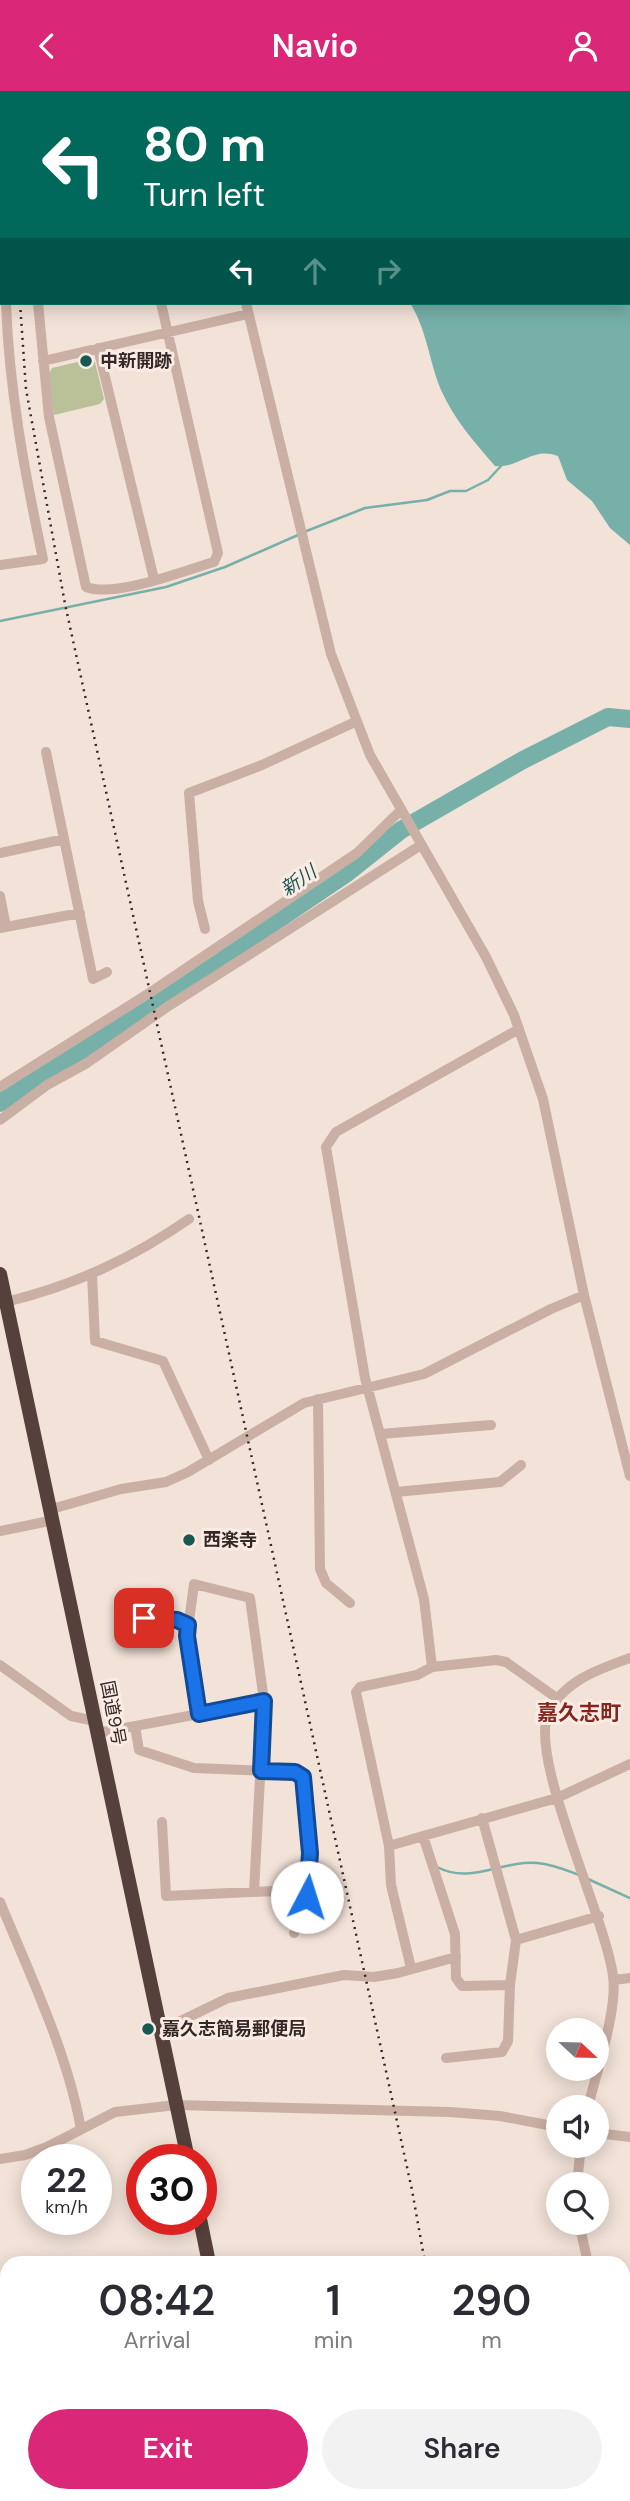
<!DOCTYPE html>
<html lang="en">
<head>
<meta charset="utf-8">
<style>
  body { margin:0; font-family:"DM Sans","Noto Sans JP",sans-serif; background:#f2f2f3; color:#2b2b33; height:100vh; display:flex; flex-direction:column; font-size:26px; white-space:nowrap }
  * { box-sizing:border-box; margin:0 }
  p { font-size:23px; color:#7c7c81 }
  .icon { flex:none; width:38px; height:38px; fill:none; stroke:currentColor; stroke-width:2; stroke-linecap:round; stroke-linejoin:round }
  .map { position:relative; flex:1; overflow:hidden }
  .side { position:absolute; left:0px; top:2165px; width:630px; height:247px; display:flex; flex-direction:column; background:#fff; border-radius:21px 21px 0 0; box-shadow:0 4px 18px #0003 }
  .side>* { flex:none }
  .top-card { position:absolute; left:0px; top:0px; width:630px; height:214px; box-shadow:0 4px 18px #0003; background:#00695c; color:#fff; overflow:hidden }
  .needle { width:46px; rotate:112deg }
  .fabs { position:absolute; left:546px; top:1927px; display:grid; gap:14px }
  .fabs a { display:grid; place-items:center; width:63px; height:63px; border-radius:50%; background:#fff; box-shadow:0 4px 18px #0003; font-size:35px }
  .speed { position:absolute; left:21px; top:2053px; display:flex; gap:14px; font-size:35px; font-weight:700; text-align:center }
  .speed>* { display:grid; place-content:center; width:91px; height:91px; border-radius:50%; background:#fff; box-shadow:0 4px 18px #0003; line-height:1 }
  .speed small { font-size:18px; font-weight:400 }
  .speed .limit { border:10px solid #d22; background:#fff; color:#111 }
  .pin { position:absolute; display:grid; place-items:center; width:60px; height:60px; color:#fff; margin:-30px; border-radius:14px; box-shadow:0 4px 10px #0006 }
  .me { position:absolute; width:77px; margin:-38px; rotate:5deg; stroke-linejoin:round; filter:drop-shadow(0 0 5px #0008) }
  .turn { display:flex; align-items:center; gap:24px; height:147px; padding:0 28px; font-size:32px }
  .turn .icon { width:91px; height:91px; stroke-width:2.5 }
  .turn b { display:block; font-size:49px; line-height:60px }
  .lanes { display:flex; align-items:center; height:66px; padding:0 28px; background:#0003; justify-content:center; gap:35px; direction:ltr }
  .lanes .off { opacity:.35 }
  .eta { display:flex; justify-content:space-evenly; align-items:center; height:119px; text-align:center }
  .eta b { font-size:42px; font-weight:600; line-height:49px }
  .primary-button { display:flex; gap:14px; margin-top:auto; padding:14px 28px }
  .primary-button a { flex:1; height:80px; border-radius:42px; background:#db2777; color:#fff; font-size:28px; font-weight:600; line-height:80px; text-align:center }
  .primary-button a+a { background:#f2f2f3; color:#2b2b33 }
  header { display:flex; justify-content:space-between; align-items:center; height:91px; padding:0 28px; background:#db2777; color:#fff; font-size:32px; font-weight:600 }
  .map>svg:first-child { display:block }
  .green { fill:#bac198 }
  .water { fill:#76b0a9 }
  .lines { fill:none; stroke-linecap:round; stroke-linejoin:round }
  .stream { stroke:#76b0a9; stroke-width:2.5 }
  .river { stroke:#76b0a9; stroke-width:18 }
  .minor { stroke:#caafa4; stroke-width:10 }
  .highway { stroke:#56403c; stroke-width:14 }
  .rail { stroke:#352826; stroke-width:2.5; stroke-dasharray:2 5; stroke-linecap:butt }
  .route-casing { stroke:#114b97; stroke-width:18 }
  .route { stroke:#1a73e8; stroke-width:12 }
  .poi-dot { fill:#1a5852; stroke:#faece4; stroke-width:2.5 }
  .labels { text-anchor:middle; stroke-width:6; stroke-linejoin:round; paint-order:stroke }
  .poi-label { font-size:18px; font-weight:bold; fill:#352826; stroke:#faece4; text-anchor:start }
  .street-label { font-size:18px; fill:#352826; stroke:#faece4 }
  .water-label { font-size:19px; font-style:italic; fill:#1a5852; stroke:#faece4 }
  .quarter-label { font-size:21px; font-weight:bold; fill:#87241c; stroke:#faece4 }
</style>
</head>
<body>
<header><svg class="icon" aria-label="back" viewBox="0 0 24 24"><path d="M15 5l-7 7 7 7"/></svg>Navio<svg class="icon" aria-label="person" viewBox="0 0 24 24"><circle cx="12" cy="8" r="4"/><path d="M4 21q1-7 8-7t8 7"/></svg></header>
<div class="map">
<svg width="630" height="2410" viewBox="0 0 630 2410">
  <rect width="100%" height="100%" fill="#f2e2d8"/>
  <!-- green -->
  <path class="green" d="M 90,268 L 95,271 L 104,308 L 100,313 L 54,324 L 48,284 L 52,277 Z
    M 7,2224 L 7,2295 L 0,2293 L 0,2228 Z
    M 630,2282 L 630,2410 L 623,2375 L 623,2284 Z"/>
  <!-- water -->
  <path class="water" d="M 346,0 L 630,0 L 630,454 L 610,437 L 592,410 L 567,389 L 558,365 C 533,355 518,378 495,375 C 474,351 454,328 441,299 C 429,270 427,239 410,212 L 628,212 L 628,2 Z"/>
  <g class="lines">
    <!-- stream -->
    <path class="stream" d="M 304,441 L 365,417 L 427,409 L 450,400 L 466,400 L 488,389 L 501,375
      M 0,530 L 166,496 L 225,476 L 298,444
      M 437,1776 C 471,1794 502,1769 537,1772 C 552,1773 566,1779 579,1784
      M 588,1788 L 630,1807"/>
    <!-- river -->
    <path class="river" d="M 0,1012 L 134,926 L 347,782 L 401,739 L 523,669 L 608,626 L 630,628"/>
    <!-- minor -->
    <path class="minor" d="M 196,0 L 197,2
      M 16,2 L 16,0
      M 0,150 L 2,150
      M 38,212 L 49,326 L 86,496 C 116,507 183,480 214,471 L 218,462 L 161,212
      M 246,212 L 331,563 L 370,664 L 486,866 L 514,924 L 543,1008 L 584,1204 L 630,1385
      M 98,257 L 154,488
      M 43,270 L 248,223
      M 0,474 L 43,468 C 25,383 9,299 6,212
      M 46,661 L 93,888 L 107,881
      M 0,762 L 64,748
      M 0,805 L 6,836
      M 0,837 L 80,822
      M 205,838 L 198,810 L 189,702 L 262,674 L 355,631
      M 0,996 L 151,901 L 357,762 L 401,719
      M 0,1029 L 47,994 L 87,972 L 167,916 L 421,754
      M 92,1183 L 95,1250 L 163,1270 L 209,1369
      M 6,1211 C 75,1194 131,1168 189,1128
      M 318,1308 L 320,1478 L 326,1492 L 350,1512
      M 381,1343 L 491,1334
      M 396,1401 L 500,1391 L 521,1374
      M 52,1418 L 121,1398 L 166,1391 L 188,1381 L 304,1312 L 424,1283 L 551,1218 L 584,1204
      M 0,1440 L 54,1429
      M 141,1544 L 140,1531 L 144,1527 L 177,1529 L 188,1534
      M 0,1574 L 71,1625 L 95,1630
      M 432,1576 L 496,1569 L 506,1571 L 558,1608
      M 135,1635 L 139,1659 L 194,1677 L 295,1681 L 303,1686 C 308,1742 317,1789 294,1842
      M 97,1642 C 153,1632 209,1621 264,1610 L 250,1507 L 194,1493 L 187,1545 L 199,1623
      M 482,1727 L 516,1849
      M 162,1731 L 166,1805 L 274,1800 L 307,1806
      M 389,1755 L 356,1601 L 360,1596 L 417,1584 L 432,1576 L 424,1508 L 365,1287 L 326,1056 L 336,1041 L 519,938
      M 254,1801 L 264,1610
      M 0,1811 C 30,1884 67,1960 81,2038
      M 599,1825 L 516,1849 L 510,1894 L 462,1895 L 456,1887 L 455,1843 L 423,1745 L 557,1707 L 630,1673
      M 411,1877 L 391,1794 L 389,1755 L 423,1745
      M 614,1889 L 630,1887
      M 162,1939 L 228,1907 L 344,1884 L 374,1886 L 398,1882 L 456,1866
      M 446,1967 L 502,1961 L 508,1950 L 510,1894
      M 588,2016 C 596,1982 618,1918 613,1885 C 605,1825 529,1668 548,1623 C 563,1590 599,1578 630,1567
      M 597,2042 L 630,2046
      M 0,2068 L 25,2064 L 47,2056 L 115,2021 L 176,2014 L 450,2021 L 500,2025 L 558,2036
      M 577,2093 L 581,2054
      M 579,2132 L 588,2172
      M 623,2278 L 630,2276
      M 383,2404 L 383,2410
      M 617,2404 L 619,2410
      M 164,2408 L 164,2404"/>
    <!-- highway -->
    <path class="highway" d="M 0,1183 L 188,2068
      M 200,2128 L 209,2172
      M 260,2404 L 261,2410"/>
    <!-- rail -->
    <path class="rail" d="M 30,2 L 30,0
      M 20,212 L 26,298 L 65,513 L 412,2099 L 425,2172
      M 436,2404 L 436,2410"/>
  </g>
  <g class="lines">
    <!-- route casing -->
    <g class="route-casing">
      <path id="route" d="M 144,1527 L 177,1529 L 188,1534 L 187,1545 L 199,1623 L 264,1610 L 261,1680 L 295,1681 L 303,1686 L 310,1762 L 307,1806"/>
    </g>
    <!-- route -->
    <use href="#route" class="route"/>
  </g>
  <!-- markers -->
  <g class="poi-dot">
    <circle cx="86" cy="270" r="7"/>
    <circle cx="189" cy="1449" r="7"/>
    <circle cx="148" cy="1938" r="7"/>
  </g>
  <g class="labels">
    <!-- poi labels -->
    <g class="poi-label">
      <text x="100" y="276">中新開跡</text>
      <text x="203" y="1455">西楽寺</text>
      <text x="162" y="1944">嘉久志簡易郵便局</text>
    </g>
    <!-- street labels -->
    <g class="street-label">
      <text transform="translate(113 1622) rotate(79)" y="6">国道9号</text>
    </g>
    <!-- water labels -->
    <g class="water-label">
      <text transform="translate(298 789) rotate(-34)" y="7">新川</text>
    </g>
    <!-- quarter labels -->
    <g class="quarter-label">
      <text x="579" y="1629">嘉久志町</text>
    </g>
  </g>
</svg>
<div class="fabs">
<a><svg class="needle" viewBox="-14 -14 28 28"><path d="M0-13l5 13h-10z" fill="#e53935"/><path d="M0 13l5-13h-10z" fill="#7c7c81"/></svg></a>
<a><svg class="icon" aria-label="sound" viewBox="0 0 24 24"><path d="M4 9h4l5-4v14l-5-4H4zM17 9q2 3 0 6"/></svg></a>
<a><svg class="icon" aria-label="search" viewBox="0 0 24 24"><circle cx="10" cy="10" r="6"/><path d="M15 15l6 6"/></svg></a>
</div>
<div class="speed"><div>22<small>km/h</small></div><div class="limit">30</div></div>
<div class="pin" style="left:144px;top:1527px;background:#d93025"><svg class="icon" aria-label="arrive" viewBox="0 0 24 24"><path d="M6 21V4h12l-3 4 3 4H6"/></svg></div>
<svg class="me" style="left:307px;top:1806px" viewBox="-20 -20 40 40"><circle r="19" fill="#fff"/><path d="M0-13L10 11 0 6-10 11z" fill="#1a73e8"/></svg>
<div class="top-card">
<div class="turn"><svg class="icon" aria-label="left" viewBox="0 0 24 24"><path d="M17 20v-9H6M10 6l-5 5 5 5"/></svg><div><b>80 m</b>Turn left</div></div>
<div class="lanes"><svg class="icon" aria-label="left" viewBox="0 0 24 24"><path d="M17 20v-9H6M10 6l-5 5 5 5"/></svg><svg class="icon off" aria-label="ahead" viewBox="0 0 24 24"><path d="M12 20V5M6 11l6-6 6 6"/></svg><svg class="icon off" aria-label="right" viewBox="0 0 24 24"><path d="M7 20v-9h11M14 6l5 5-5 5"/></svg></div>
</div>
<section class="side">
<div class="eta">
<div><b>08:42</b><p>Arrival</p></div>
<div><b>1</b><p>min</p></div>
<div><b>290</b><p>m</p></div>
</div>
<div class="primary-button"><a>Exit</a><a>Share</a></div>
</section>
</div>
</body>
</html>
